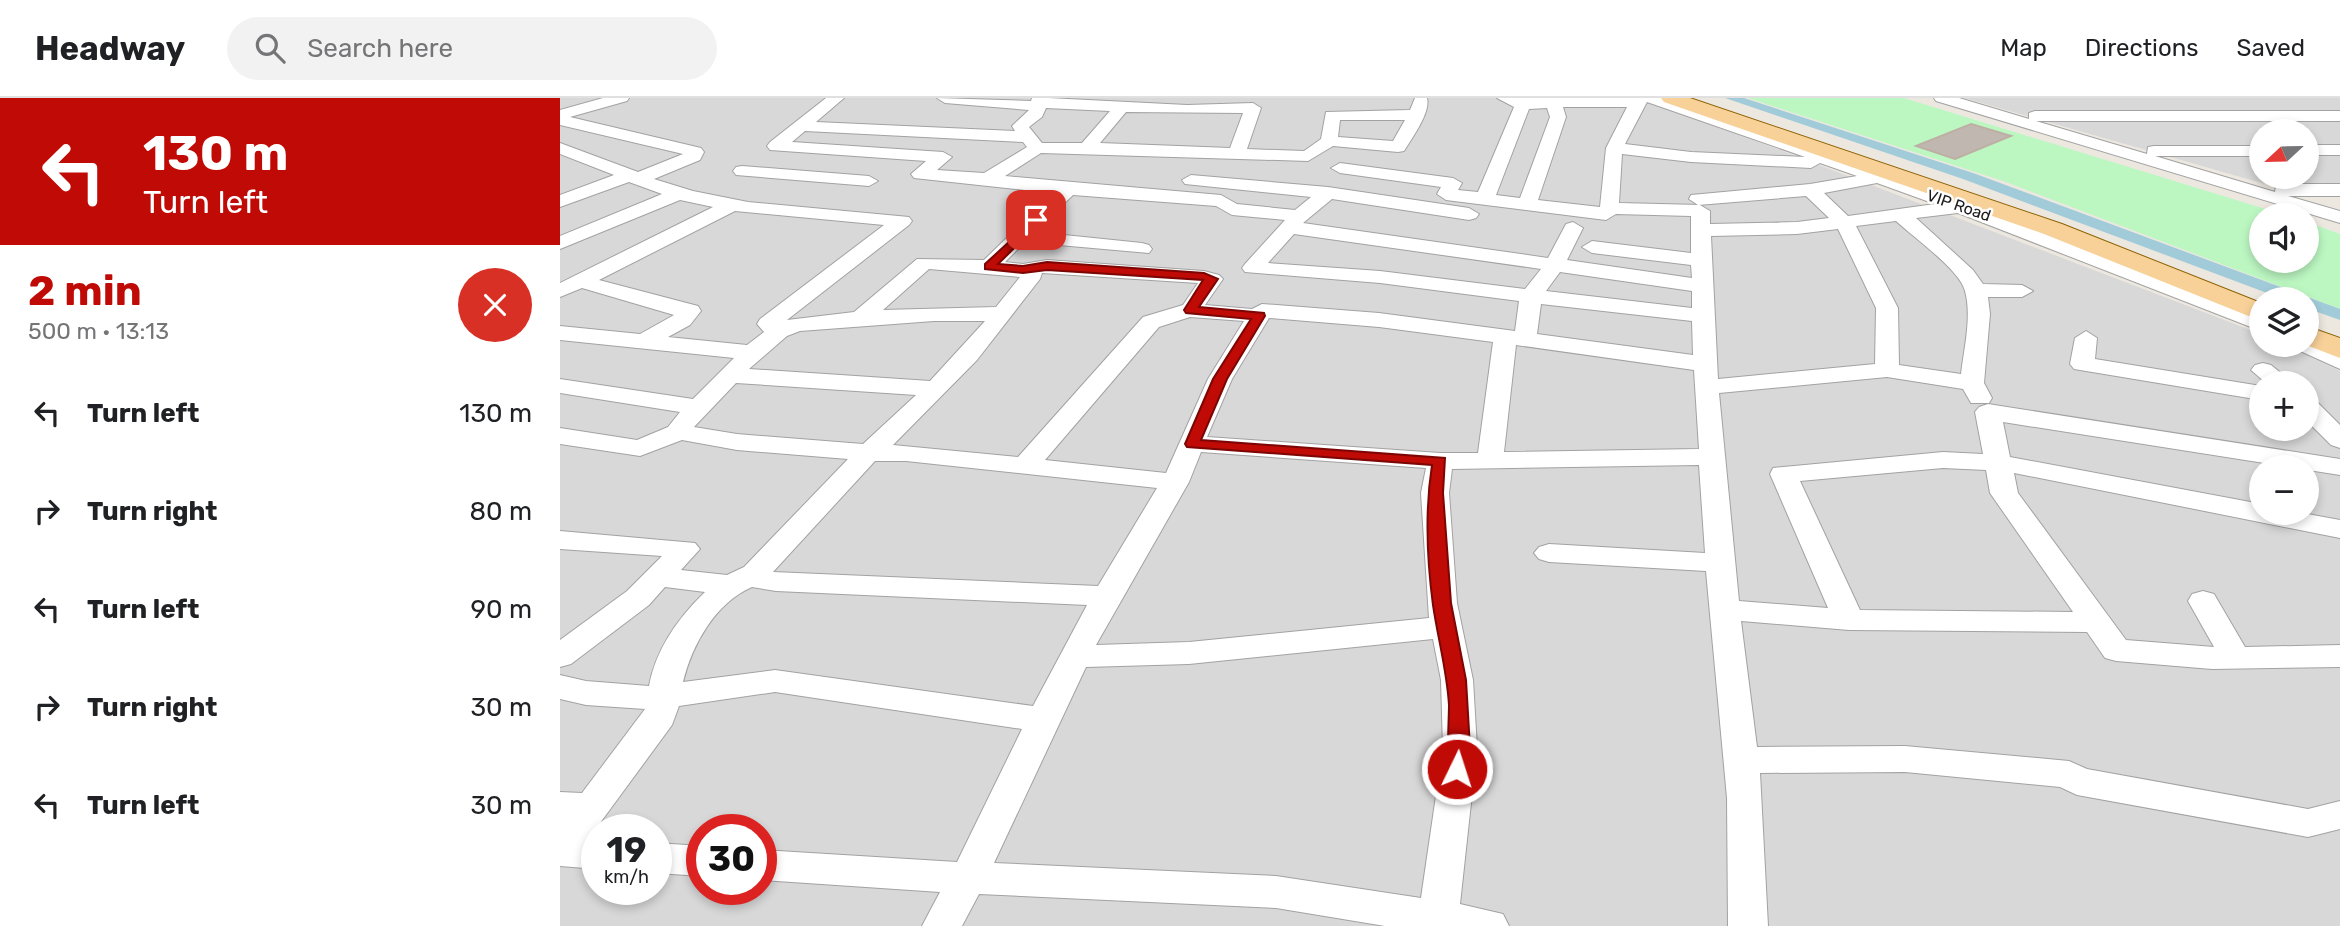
<!DOCTYPE html>
<html lang="en">
<head>
<meta charset="utf-8">
<style>
  body { margin:0; font-family:Rubik,sans-serif; background:#f2f2f2; color:#202124; height:100vh; display:flex; flex-direction:column; font-size:26px; white-space:nowrap }
  * { box-sizing:border-box; margin:0 }
  p { font-size:23px; color:#757577 }
  .icon { flex:none; width:38px; height:38px; fill:none; stroke:currentColor; stroke-width:2; stroke-linecap:round; stroke-linejoin:round }
  .map { position:relative; flex:1; overflow:hidden }
  .details { display:flex; flex-direction:column; background:#fff; width:560px }
  .details>* { flex:none }
  .guide { background:#bf0a06; color:#fff; overflow:hidden }
  .needle { width:46px; rotate:248deg }
  .buttons { position:absolute; left:1689px; top:21px; display:grid; gap:14px }
  .buttons a { display:grid; place-items:center; width:70px; height:70px; border-radius:50%; background:#fff; box-shadow:0 4px 10px #0003; font-size:35px }
  .speed { position:absolute; left:21px; top:716px; display:flex; gap:14px; font-size:35px; font-weight:700; text-align:center }
  .speed>* { display:grid; place-content:center; width:91px; height:91px; border-radius:50%; background:#fff; box-shadow:0 4px 10px #0003; line-height:1 }
  .speed small { font-size:18px; font-weight:400 }
  .speed .limit { border:10px solid #d22; background:#fff; color:#111 }
  .pin { position:absolute; display:grid; place-items:center; width:60px; height:60px; color:#fff; margin:-30px; border-radius:14px; box-shadow:0 4px 10px #0006 }
  .me { position:absolute; width:77px; margin:-38px; rotate:4deg; stroke-linejoin:round; filter:drop-shadow(0 0 5px #0008) }
  .turn { display:flex; align-items:center; gap:24px; height:147px; padding:0 28px; font-size:32px }
  .turn .icon { width:91px; height:91px; stroke-width:2.5 }
  .turn b { display:block; font-size:49px; line-height:60px }
  .round { display:grid; place-items:center; flex:none; width:74px; height:74px; border-radius:37px; background:#f2f2f2 }
  .head { display:flex; align-items:center; justify-content:space-between; height:119px; padding:0 28px }
  h1 { font-size:42px; font-weight:700; line-height:52px; color:#bf0a06 }
  ul { padding:0; list-style:none }
  li { display:flex; align-items:center; gap:21px; height:98px; padding:0 28px }
  li div { flex:1 }
  li b { display:block; font-size:26px }
  li em { font-style:normal }
  header { display:flex; align-items:center; gap:42px; box-sizing:border-box; height:98px; padding:0 35px; background:#fff; border-bottom:2px solid #e0e0e0 }
  header strong { font-size:33px }
  nav { display:flex; gap:38px; margin-inline-start:auto; font-size:24px }
  .search { width:490px; height:63px; background:#f2f2f2; display:flex; align-items:center; gap:18px; box-sizing:border-box; padding:0 24px; border-radius:38px; color:#757577; font-size:26px }
  main { display:flex; flex:1; min-height:0 }
  .map>svg:first-child { display:block }
  .residential { fill:#d9d8d8; fill-rule:evenodd }
  .park { fill:#bcf7c2 }
  .lines { fill:none; stroke-linecap:round; stroke-linejoin:round }
  .canal { fill:#a1cbd9; fill-rule:evenodd }
  .building { fill:#c0b8b0; stroke:#bdafa3; stroke-width:2 }
  .minor-casing { stroke:#a2a2a2; stroke-width:2 }
  .major-casing { stroke:#8d6304; stroke-width:2 }
  .minor { fill:#fff; fill-rule:evenodd }
  .major { fill:#f8d199; fill-rule:evenodd }
  .route { fill:#bf0a06; stroke:#7c0604; stroke-width:2 }
  .labels { text-anchor:middle; stroke-width:5; stroke-linejoin:round; paint-order:stroke }
  .far-street-label { font-size:16px; fill:#1b1b1b; stroke:#fff }
</style>
</head>
<body>
<header>
<strong>Headway</strong>
<div class="search"><svg class="icon" aria-label="search" viewBox="0 0 24 24"><circle cx="10" cy="10" r="6"/><path d="M15 15l6 6"/></svg>Search here</div>
<nav><a>Map</a><a>Directions</a><a>Saved</a></nav>
</header>
<main>
<section class="details">
<div class="guide">
<div class="turn"><svg class="icon" aria-label="left" viewBox="0 0 24 24"><path d="M17 20v-9H6M10 6l-5 5 5 5"/></svg><div><b>130 m</b>Turn left</div></div>
</div>
<div class="head"><div><h1>2 min</h1><p>500 m · 13:13</p></div><a class="round" style="background:#d93025;color:#fff"><svg class="icon" aria-label="close" viewBox="0 0 24 24"><path d="M6 6l12 12M18 6L6 18"/></svg></a></div>
<ul>
<li><svg class="icon" aria-label="left" viewBox="0 0 24 24"><path d="M17 20v-9H6M10 6l-5 5 5 5"/></svg><div><b>Turn left</b></div><em>130 m</em></li>
<li><svg class="icon" aria-label="right" viewBox="0 0 24 24"><path d="M7 20v-9h11M14 6l5 5-5 5"/></svg><div><b>Turn right</b></div><em>80 m</em></li>
<li><svg class="icon" aria-label="left" viewBox="0 0 24 24"><path d="M17 20v-9H6M10 6l-5 5 5 5"/></svg><div><b>Turn left</b></div><em>90 m</em></li>
<li><svg class="icon" aria-label="right" viewBox="0 0 24 24"><path d="M7 20v-9h11M14 6l5 5-5 5"/></svg><div><b>Turn right</b></div><em>30 m</em></li>
<li><svg class="icon" aria-label="left" viewBox="0 0 24 24"><path d="M17 20v-9H6M10 6l-5 5 5 5"/></svg><div><b>Turn left</b></div><em>30 m</em></li>
</ul>
</section>
<div class="map">
<svg width="1780" height="828" viewBox="0 0 1780 828">
  <rect width="100%" height="100%" fill="#ece8e0"/>
  <!-- residential -->
  <path class="residential" d="M 0,0 L 1084,0 L 1701,236 L 1701,247 L 1727,247 L 1780,273 L 1780,828 L 0,828 ZM 1701,285 L 1746,285 L 1746,331 L 1701,331 ZM 1701,369 L 1746,369 L 1746,415 L 1701,415 ZM 37,732 L 96,732 L 96,791 L 37,791 ZM 142,732 L 201,732 L 201,791 L 142,791 Z
    M 1404,0 L 1780,0 L 1780,87 L 1705,86 ZM 1701,33 L 1746,33 L 1746,79 L 1701,79 Z"/>
  <!-- park -->
  <path class="park" d="M 1188,0 L 1344,0 L 1725,117 L 1701,117 L 1701,163 L 1746,163 L 1747,124 L 1780,136 L 1780,211 L 1446,84 Z"/>
  <g class="lines">
    <!-- canal -->
    <path class="canal" d="M 1165,0 L 1184,0 L 1413,75 L 1780,211 L 1780,222 L 1746,210 L 1746,201 L 1723,201 L 1403,81 Z"/>
  </g>
  <!-- building -->
  <path class="building" d="M 1411,26 L 1451,38 L 1395,61 L 1356,48 Z"/>
  <g class="lines">
    <!-- minor casing -->
    <g class="minor-casing">
      <path id="minor" d="M 43,0 L 69,0 L 67,3 L 10,19 L 141,50 L 144,54 L 140,62 L 94,81 L 133,93 L 188,104 L 349,119 L 352,123 L 349,127 L 227,222 L 294,214 L 357,161 L 424,162 L 493,95 L 354,80 L 351,76 L 366,63 L 210,52 L 207,48 L 210,44 L 266,0 L 284,0 L 256,24 L 455,33 L 452,28 L 469,12 L 385,5 L 377,0 L 471,3 L 472,0 L 488,0 L 627,7 L 693,5 L 701,10 L 687,51 L 744,53 L 761,41 L 766,14 L 850,12 L 855,0 L 867,0 C 871,14 852,40 844,53 L 838,54 L 773,48 L 748,63 L 481,55 L 445,78 L 661,97 L 677,106 L 735,112 L 751,99 L 625,86 L 622,82 L 631,77 L 768,89 L 909,110 L 919,116 L 916,120 L 909,122 L 772,101 L 743,125 L 988,160 L 1006,126 L 1013,124 L 1023,130 L 1007,162 L 1132,180 L 1131,167 L 1032,155 L 1022,149 L 1032,143 L 1131,155 L 1131,118 L 1056,116 L 1046,122 L 886,102 L 877,96 L 881,89 L 780,75 L 771,70 L 780,65 L 893,80 L 902,85 L 898,92 L 918,94 L 954,9 L 937,0 L 1106,0 L 1481,132 L 1701,218 L 1701,233 L 1398,115 L 1356,120 L 1413,172 L 1423,186 L 1462,187 L 1473,193 L 1462,199 L 1428,199 L 1430,216 L 1424,285 L 1432,300 L 1429,305 L 1411,305 L 1403,291 L 1327,279 L 1159,295 L 1179,503 L 1268,510 L 1210,376 L 1213,370 L 1383,354 L 1423,356 L 1415,314 L 1419,309 L 1428,306 L 1780,361 L 1780,377 L 1443,324 L 1450,359 L 1701,406 L 1701,415 L 1742,415 L 1780,422 L 1780,440 L 1454,375 L 1458,395 L 1566,542 L 1654,549 L 1628,503 L 1632,496 L 1643,493 L 1654,496 L 1685,549 L 1780,547 L 1780,569 L 1652,571 L 1556,563 L 1545,560 L 1527,534 L 1289,532 L 1181,523 L 1197,649 L 1345,648 L 1509,663 L 1527,671 L 1748,711 L 1780,703 L 1780,731 L 1748,739 L 1517,697 L 1500,689 L 1345,674 L 1200,675 L 1208,828 L 1168,828 L 1167,700 L 1146,473 L 989,464 L 979,461 L 974,455 L 979,449 L 989,446 L 1145,455 L 1139,367 L 892,371 L 889,395 L 897,505 L 913,582 L 917,650 L 900,806 L 943,816 L 949,828 L 825,828 L 716,810 L 419,796 L 402,828 L 362,828 L 380,794 L 201,782 L 201,752 L 397,764 L 462,631 L 215,594 L 119,608 L 112,627 L 29,740 L 37,741 L 37,771 L 0,768 L 0,694 L 22,695 L 85,611 L 26,607 L 0,601 L 0,577 L 26,583 L 89,588 C 96,551 118,520 145,494 L 105,489 L 89,507 L 11,566 L 0,569 L 0,542 L 67,493 L 102,458 L 0,451 L 0,433 L 135,445 L 140,451 L 121,472 L 167,477 L 184,469 L 288,361 L 177,352 L 122,342 L 80,358 L 0,346 L 0,330 L 77,342 L 108,329 L 120,314 L 0,295 L 0,281 L 133,301 L 174,260 L 0,242 L 0,228 L 80,236 L 114,217 L 22,190 L 0,199 L 0,185 L 153,109 L 120,102 L 0,151 L 0,138 L 102,96 L 69,84 L 0,109 L 0,97 L 54,77 L 0,56 L 0,45 L 78,74 L 123,56 L 0,27 L 0,12 ZM 1087,4 L 1245,59 L 1131,54 L 1065,46 ZM 1003,9 L 1067,9 L 1046,50 L 1040,109 L 978,102 L 1006,19 ZM 486,10 L 550,13 L 522,45 L 482,45 L 469,29 L 482,19 ZM 987,10 L 990,19 L 960,100 L 936,97 L 969,11 ZM 566,14 L 683,15 L 670,50 L 540,45 ZM 780,22 L 845,22 L 833,43 L 778,39 ZM 245,33 L 463,44 L 467,49 L 424,75 L 377,72 L 392,59 L 383,54 L 232,44 ZM 1062,56 L 1131,64 L 1251,70 L 1260,65 L 1297,78 L 1250,86 L 1131,97 L 1129,101 L 1138,107 L 1246,98 L 1269,120 L 1237,124 L 1150,126 L 1150,113 L 1140,107 L 1059,105 ZM 1317,85 L 1375,106 L 1288,118 L 1264,95 ZM 513,97 L 656,108 L 672,117 L 725,122 L 685,166 L 682,170 L 685,174 L 820,185 L 959,203 L 955,233 L 819,215 L 702,206 L 692,211 L 645,207 L 663,181 L 659,177 L 644,173 L 487,162 L 463,166 L 445,164 L 465,144 L 589,155 L 592,151 L 589,147 L 582,145 L 475,134 ZM 175,113 L 324,127 L 200,221 L 197,226 L 204,234 L 187,247 L 108,239 L 130,227 L 141,213 L 138,208 L 39,182 ZM 1336,123 C 1353,139 1400,172 1405,193 C 1412,219 1404,250 1401,276 L 1339,267 L 1338,210 L 1296,128 ZM 1278,131 L 1316,210 L 1315,266 L 1158,281 L 1151,138 L 1237,136 ZM 734,136 L 981,171 L 965,191 L 820,173 L 708,165 ZM 369,171 L 460,179 L 436,209 L 323,212 ZM 1000,174 L 1132,193 L 1132,210 L 986,193 ZM 482,175 L 638,185 L 623,207 L 583,219 L 458,359 L 333,347 L 417,262 L 480,181 ZM 981,206 L 1132,223 L 1133,257 L 977,236 ZM 630,219 L 684,223 L 648,281 L 606,375 L 485,362 L 599,229 ZM 709,220 L 819,229 L 933,244 L 918,355 L 880,355 L 647,339 L 672,281 ZM 374,223 L 425,223 L 370,283 L 189,271 L 227,238 L 240,233 ZM 956,247 L 1134,272 L 1139,351 L 944,354 ZM 176,285 L 356,297 L 303,346 L 177,336 L 134,329 ZM 641,354 L 866,370 L 861,395 L 869,520 L 629,544 L 536,547 L 629,384 ZM 315,363 L 346,363 L 597,390 L 538,488 L 213,474 ZM 1383,370 L 1426,372 L 1430,395 L 1513,514 L 1300,512 L 1240,383 ZM 192,489 L 216,493 L 527,507 L 473,608 L 215,572 L 123,584 C 132,547 155,505 192,489 ZM 873,541 L 881,582 L 883,650 L 861,800 L 716,778 L 434,765 L 526,569 L 629,566 Z
        M 1374,0 L 1399,0 L 1469,21 L 1469,15 L 1475,13 L 1780,13 L 1780,23 L 1476,23 L 1587,56 L 1588,49 L 1594,48 L 1701,48 L 1701,58 L 1595,58 L 1715,94 L 1716,88 L 1723,86 L 1780,86 L 1780,98 L 1728,98 L 1780,113 L 1780,125 L 1376,3 Z
        M 1746,47 L 1780,47 L 1780,57 L 1746,57 Z
        M 182,68 L 309,78 L 318,83 L 309,88 L 176,77 L 173,73 L 176,69 Z
        M 1526,233 L 1537,240 L 1535,261 L 1701,288 L 1701,302 L 1514,271 L 1510,266 L 1515,240 Z
        M 1746,240 L 1780,255 L 1780,271 L 1738,252 L 1735,247 L 1746,247 Z
        M 1703,265 L 1711,267 L 1733,285 L 1706,285 L 1691,272 L 1695,267 Z
        M 1746,300 L 1755,302 L 1780,327 L 1780,350 L 1771,347 L 1746,322 Z
        M 96,745 L 142,748 L 142,778 L 96,775 Z"/>
    </g>
    <!-- major casing -->
    <g class="major-casing">
      <path id="major" d="M 1101,0 L 1130,0 L 1502,126 L 1701,205 L 1701,223 L 1484,136 L 1104,4 Z
        M 1746,228 L 1780,240 L 1780,260 L 1746,247 Z"/>
    </g>
    <!-- minor -->
    <use href="#minor" class="minor"/>
    <!-- major -->
    <use href="#major" class="major"/>
  </g>
  <!-- route -->
  <path class="route" d="M 476,119 L 482,122 L 480,125 L 438,166 L 463,168 L 487,164 L 644,175 L 658,181 L 639,209 L 704,215 L 705,218 L 667,281 L 641,342 L 885,360 L 883,395 L 891,505 L 906,582 L 910,650 L 904,676 L 890,676 C 886,670 889,620 889,607 C 887,573 878,541 873,507 C 867,462 865,412 872,367 L 627,349 L 625,346 L 653,281 L 691,221 L 626,215 L 624,212 L 643,182 L 487,172 L 463,175 L 425,171 L 425,166 Z"/>
  <g class="labels">
    <!-- far-street labels -->
    <g class="far-street-label">
      <text transform="translate(1399 107) rotate(19)" y="6">VIP Road</text>
    </g>
  </g>
</svg>
<div class="buttons">
<a><svg class="needle" viewBox="-14 -14 28 28"><path d="M0-13l5 13h-10z" fill="#e53935"/><path d="M0 13l5-13h-10z" fill="#757577"/></svg></a>
<a><svg class="icon" aria-label="sound" viewBox="0 0 24 24"><path d="M4 9h4l5-4v14l-5-4H4zM17 9q2 3 0 6"/></svg></a>
<a><svg class="icon" aria-label="layers" viewBox="0 0 24 24"><path d="M12 4l9 5-9 5-9-5zM3 14l9 5 9-5"/></svg></a>
<a>+</a>
<a>−</a>
</div>
<div class="speed"><div>19<small>km/h</small></div><div class="limit">30</div></div>
<div class="pin" style="left:476px;top:122px;background:#d93025"><svg class="icon" aria-label="arrive" viewBox="0 0 24 24"><path d="M6 21V4h12l-3 4 3 4H6"/></svg></div>
<svg class="me" style="left:897px;top:671px" viewBox="-20 -20 40 40"><circle r="17" fill="#bf0a06" stroke="#fff" stroke-width="3"/><path d="M0-11L8 9 0 5-8 9z" fill="#fff"/></svg>
</div>
</main>
</body>
</html>
